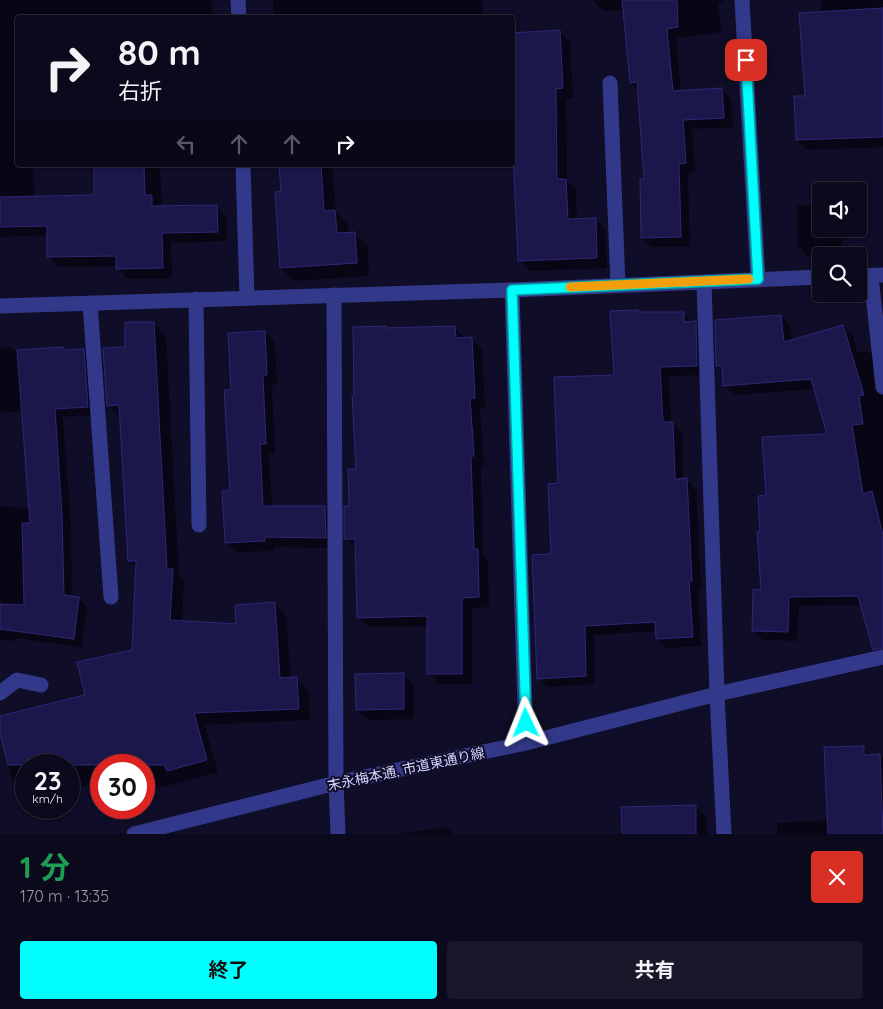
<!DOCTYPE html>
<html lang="ja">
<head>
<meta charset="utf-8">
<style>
  body { margin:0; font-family:Quicksand,"Noto Sans JP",sans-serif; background:#19182a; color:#f1f3f6; height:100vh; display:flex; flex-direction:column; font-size:19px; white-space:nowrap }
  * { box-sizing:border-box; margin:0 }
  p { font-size:16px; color:#9a9aa4 }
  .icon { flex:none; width:28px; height:28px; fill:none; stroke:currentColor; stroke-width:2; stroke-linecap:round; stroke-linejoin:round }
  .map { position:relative; height:834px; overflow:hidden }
  .drawer { display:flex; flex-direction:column; background:#0b0a1d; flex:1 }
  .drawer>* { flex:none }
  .banner { position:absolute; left:15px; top:15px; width:500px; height:152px; border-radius:5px; box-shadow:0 1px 4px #0004,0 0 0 1px #2b2b3b; background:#0b0a1d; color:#f1f3f6; overflow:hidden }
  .fabs { position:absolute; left:812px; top:182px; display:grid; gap:10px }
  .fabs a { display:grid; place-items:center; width:55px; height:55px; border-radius:5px; background:#0b0a1d; box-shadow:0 1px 4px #0004,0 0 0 1px #2b2b3b; font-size:25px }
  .speed { position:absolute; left:15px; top:754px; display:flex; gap:10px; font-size:25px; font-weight:700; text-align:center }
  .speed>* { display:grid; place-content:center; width:65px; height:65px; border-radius:50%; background:#0b0a1d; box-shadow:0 1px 4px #0004,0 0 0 1px #2b2b3b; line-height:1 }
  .speed small { font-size:12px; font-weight:400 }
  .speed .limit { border:8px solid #d22; background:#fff; color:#111 }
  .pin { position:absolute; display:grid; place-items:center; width:42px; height:42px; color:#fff; margin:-21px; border-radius:10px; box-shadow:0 2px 8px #0006 }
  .me { position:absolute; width:55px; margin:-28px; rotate:358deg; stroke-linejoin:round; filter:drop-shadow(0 0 4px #0008) }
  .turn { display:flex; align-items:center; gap:18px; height:105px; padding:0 20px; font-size:22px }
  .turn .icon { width:65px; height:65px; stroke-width:2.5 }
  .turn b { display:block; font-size:35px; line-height:42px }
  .lanes { display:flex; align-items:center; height:48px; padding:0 20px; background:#0003; justify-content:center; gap:25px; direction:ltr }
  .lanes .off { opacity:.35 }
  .round { display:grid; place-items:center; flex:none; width:52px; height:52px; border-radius:5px; background:#19182a }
  .head { display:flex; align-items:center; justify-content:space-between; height:85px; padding:0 20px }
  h1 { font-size:30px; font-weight:700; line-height:38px; color:#1e9e55 }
  .action { display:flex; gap:10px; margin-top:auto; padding:10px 20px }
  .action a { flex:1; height:58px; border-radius:5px; background:#00fefd; color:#111; font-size:20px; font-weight:700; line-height:58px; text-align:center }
  .action a+a { background:#19182a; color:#f1f3f6 }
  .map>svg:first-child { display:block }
  .shadow { fill:#0007 }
  .building { fill:#1c174a; stroke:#2f2778 }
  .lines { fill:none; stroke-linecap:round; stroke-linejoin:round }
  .minor { stroke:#33398a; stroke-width:15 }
  .route-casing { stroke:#00a5a4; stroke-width:12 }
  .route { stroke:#00fefd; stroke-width:9 }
  .slow { stroke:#f59e0b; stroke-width:9 }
  .labels { text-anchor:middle; stroke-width:4; stroke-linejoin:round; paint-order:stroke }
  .street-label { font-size:14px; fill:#d3d3ff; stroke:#0f0d27 }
</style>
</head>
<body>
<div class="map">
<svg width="883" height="834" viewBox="0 0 883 834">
  <rect width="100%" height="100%" fill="#0f0d27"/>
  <!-- shadow -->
  <path class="shadow" d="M 0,0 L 212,0 L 213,18 L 18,18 L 18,165 L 33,165 L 34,197 L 96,197 L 95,165 L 160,165 L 162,207 L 216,206 L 226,216 L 227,241 L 171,243 L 172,278 L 128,279 L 118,269 L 118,266 L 59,267 L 49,257 L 48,235 L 0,237 Z
    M 273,0 L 482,0 L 483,18 L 273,18 Z
    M 593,0 L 723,0 L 723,3 L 718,3 L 722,32 L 676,38 L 681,91 L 721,89 L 731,99 L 733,127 L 692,129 L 695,172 L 688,173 L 690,246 L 652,247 L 642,238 L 645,180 L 639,91 L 631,82 L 624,11 L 603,11 Z
    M 821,0 L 883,0 L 883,147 L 807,150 L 797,140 L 821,13 Z
    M 559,32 L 570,42 L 573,98 L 566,99 L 567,181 L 576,190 L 577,220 L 595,219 L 605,229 L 607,268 L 530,271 L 520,260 L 515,147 L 512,145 L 512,101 Z
    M 280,165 L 332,165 L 336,212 L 348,225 L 349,234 L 354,233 L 368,246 L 369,276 L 294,281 L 281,268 L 282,193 Z
    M 821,205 L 821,229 L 842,229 L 843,256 L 808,257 L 798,246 L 797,206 Z
    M 638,311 L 640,313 L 683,313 L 704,332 L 706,375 L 669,376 L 671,423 L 673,423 L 682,432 L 683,480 L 687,480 L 696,489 L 701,590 L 698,590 L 701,646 L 666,648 L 657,639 L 657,631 L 594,635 L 594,684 L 548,687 L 539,678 L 559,484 L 615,376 Z
    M 781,316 L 791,326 L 792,341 L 843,326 L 853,336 L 857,352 L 869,351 L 879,360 L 883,398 L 883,624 L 862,605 L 799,606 L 797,641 L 763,640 L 753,630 L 762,591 L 762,533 L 768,496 L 828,435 L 815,389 L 734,395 L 724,385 L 723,371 L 717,365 Z
    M 154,324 L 166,336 L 179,577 L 184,582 L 182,622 L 237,625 L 274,603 L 286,615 L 291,679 L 297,679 L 309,691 L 310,720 L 205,725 L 218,772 L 152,790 L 152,793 L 144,795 L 144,765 L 101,765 L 101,796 L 95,790 L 94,784 L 69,790 L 69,765 L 26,765 L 26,800 L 14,788 L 0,728 L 0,717 L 86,696 L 133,651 L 137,568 L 129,561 L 120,417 L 108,405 L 126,349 Z
    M 386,327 L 388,329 L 454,327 L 465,338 L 471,339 L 482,349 L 485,408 L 480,408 L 484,466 L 481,466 L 483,556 L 488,561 L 489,607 L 472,608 L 472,684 L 439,684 L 429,673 L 428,626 L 369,627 L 358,617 L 356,549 L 346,538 L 357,470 Z
    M 265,332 L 275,342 L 277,385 L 272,385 L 275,454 L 269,454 L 272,507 L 325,507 L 335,517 L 335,548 L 274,547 L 274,551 L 236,552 L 226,542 L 231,492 L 232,391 Z
    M 10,347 L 14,351 L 63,349 L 66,351 L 83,351 L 92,360 L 96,415 L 63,417 L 71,526 L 72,597 L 78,598 L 87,607 L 82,647 L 15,638 L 15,641 L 0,640 L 0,506 L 30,508 L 23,411 L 0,413 L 0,348 Z
    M 403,674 L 414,685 L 414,719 L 368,720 L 357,710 Z
    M 863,747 L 872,756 L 880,755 L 883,758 L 883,834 L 777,834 L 777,823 L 829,820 Z
    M 695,806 L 707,818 L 707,834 L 623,834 Z
    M 447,827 L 454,834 L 397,834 Z"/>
  <!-- building -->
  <path class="building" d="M 622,0 L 677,0 L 678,27 L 667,29 L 673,91 L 722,88 L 724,118 L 683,120 L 686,163 L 679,164 L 681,237 L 641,238 L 640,179 L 644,179 L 637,82 L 630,83 Z
    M 883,8 L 883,137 L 796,140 L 794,96 L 805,96 L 799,13 Z
    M 560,30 L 563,88 L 556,89 L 557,179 L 566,179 L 568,219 L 596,218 L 597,258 L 518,261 L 512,130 L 512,33 Z
    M 94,165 L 144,165 L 145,195 L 152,195 L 152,206 L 217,205 L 218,232 L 162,233 L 163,268 L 116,269 L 116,256 L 47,257 L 47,226 L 0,227 L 0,197 L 94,195 Z
    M 279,165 L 321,165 L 324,211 L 335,210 L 337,233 L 355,232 L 357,263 L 280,268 L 275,192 L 281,191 Z
    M 638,310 L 638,312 L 684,312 L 684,322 L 696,321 L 697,366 L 660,367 L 663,422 L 673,422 L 675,479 L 687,478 L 692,581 L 689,581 L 693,637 L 656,639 L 655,622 L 585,626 L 586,676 L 537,679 L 532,555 L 551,554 L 548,484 L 558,483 L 554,377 L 614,375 L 610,311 Z
    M 781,315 L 784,342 L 843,325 L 864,395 L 859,396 L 863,424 L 852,425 L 863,494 L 872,491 L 883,535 L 883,648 L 873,650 L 858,596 L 789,597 L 788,632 L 752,631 L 753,589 L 761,590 L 757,532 L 760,532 L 758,496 L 766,495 L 762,437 L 827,434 L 811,379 L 723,386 L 722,366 L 716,366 L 715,320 Z
    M 125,322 L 154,322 L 167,569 L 173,569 L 170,620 L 236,624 L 235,605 L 275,602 L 280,678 L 297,677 L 299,709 L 194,713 L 207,760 L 167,771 L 165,765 L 8,765 L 0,734 L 0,716 L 85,695 L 77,662 L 132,650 L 136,561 L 128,561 L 119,405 L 107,406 L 103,348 L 125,347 Z
    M 386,326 L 386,328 L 455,326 L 456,338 L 472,337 L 475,398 L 470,398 L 474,456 L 471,456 L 474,549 L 478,549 L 479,597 L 462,598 L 462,674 L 427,674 L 427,616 L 357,618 L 355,539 L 344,539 L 344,506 L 349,506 L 348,469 L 356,469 L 352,396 L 354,396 L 353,327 Z
    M 265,331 L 267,375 L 263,376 L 266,444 L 260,444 L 263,506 L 325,506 L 326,538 L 265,537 L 265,541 L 225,543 L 222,491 L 230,491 L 224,390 L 231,390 L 228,333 Z
    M 63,347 L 64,350 L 84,349 L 88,407 L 55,409 L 62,516 L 64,595 L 79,597 L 74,639 L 0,629 L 0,604 L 24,605 L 22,523 L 30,523 L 17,350 Z
    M 404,673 L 404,709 L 356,710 L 355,674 Z
    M 864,746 L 864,755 L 880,754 L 883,834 L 828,834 L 824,747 Z
    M 696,805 L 696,834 L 622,834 L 621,807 Z"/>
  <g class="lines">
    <!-- minor -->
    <path class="minor" d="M 238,0 L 239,18
      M 742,0 L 758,279
      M 610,83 L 618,285
      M 243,165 L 247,297
      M 859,276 L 883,275
      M 871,276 L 883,387
      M 704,282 L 717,694 L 724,834
      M 512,290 L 526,743
      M 334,295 L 336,783 L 338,834
      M 196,299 L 199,525
      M 90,303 L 111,597
      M 0,306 L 512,290 L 821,277
      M 0,693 L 17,680 L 41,685
      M 134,834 L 336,783 L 526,743 L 717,694 L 883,657"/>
  </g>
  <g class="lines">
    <!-- route casing -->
    <g class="route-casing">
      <path id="route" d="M 526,723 L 512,290 L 758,279 L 746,60"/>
    </g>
    <!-- route -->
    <use href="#route" class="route"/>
    <!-- slow -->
    <path class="slow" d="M 570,287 L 749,279"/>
  </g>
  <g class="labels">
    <!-- street labels -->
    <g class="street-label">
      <text transform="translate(406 769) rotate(-12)" y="5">末永梅本通, 市道東通り線</text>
    </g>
  </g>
</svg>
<div class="fabs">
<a><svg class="icon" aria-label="sound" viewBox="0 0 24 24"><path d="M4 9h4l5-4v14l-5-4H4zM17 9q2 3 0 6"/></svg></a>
<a><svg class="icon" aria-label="search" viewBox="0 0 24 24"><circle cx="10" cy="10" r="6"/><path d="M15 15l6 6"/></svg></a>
</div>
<div class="speed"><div>23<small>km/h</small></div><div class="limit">30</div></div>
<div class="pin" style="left:746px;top:60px;background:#d93025"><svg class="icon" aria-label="arrive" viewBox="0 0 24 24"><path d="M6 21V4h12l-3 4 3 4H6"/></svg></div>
<svg class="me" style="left:526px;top:723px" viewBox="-20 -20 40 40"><path d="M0-17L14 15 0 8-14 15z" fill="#00fefd" stroke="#fff" stroke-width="4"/></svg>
<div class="banner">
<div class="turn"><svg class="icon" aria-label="right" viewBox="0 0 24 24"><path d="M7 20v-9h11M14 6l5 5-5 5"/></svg><div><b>80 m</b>右折</div></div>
<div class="lanes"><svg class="icon off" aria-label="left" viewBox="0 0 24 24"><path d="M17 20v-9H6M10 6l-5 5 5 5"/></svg><svg class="icon off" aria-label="ahead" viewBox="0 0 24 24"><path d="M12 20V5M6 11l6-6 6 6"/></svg><svg class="icon off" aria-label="ahead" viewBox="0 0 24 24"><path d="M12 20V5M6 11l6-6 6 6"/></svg><svg class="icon" aria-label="right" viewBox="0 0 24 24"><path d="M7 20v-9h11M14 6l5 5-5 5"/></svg></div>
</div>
</div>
<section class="drawer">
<div class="head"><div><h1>1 分</h1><p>170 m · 13:35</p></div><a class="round" style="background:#d93025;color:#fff"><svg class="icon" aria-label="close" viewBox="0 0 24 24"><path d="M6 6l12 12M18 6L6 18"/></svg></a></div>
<div class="action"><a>終了</a><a>共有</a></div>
</section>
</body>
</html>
